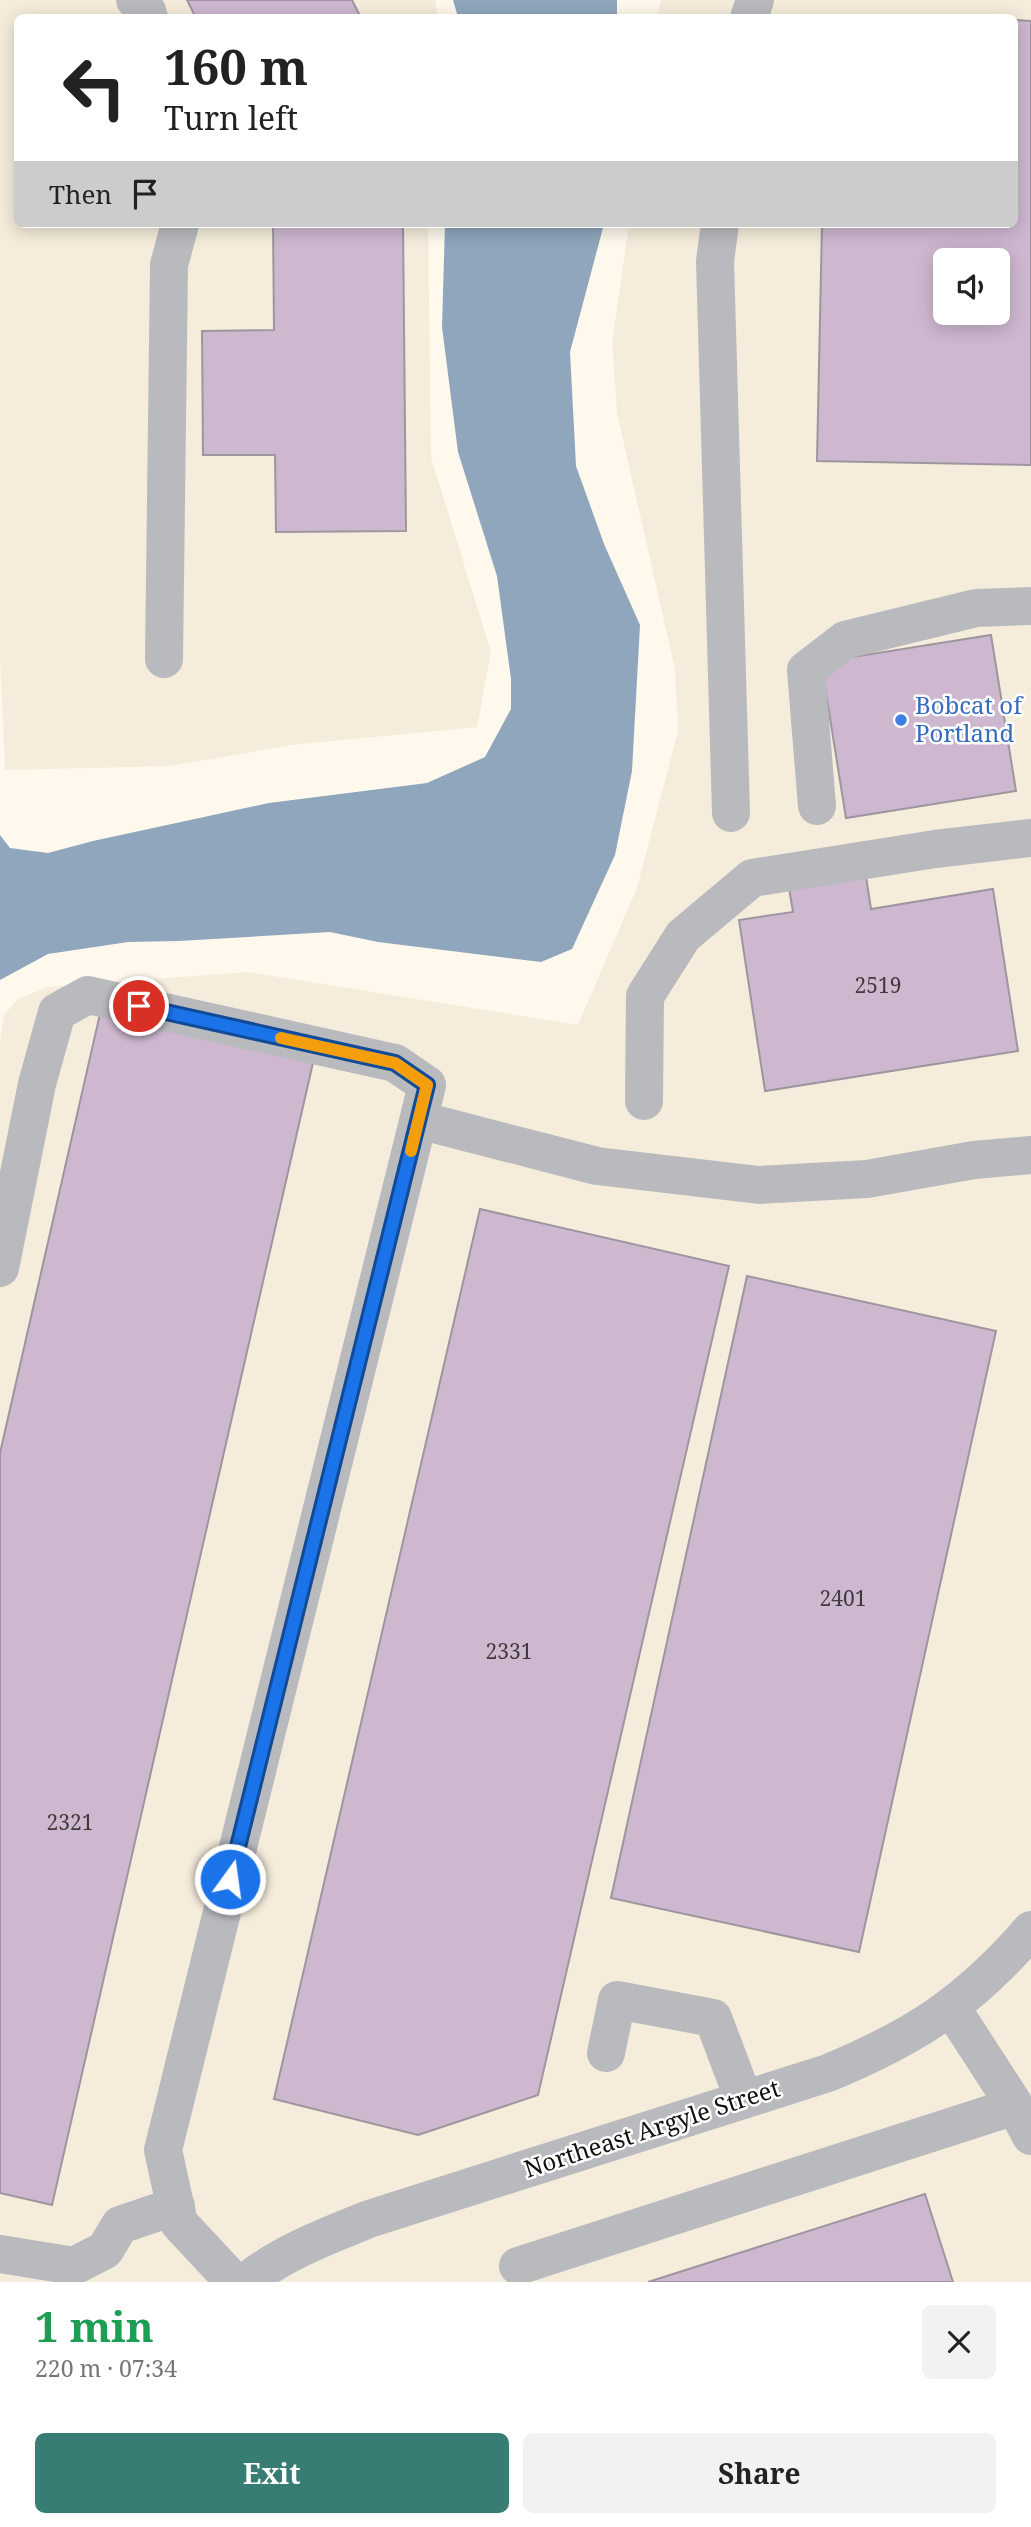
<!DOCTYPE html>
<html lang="en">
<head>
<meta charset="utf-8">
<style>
  body { margin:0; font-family:"Noto Serif",serif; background:#f2f2f2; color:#222; height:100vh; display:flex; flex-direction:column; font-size:26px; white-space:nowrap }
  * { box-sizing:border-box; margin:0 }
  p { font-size:23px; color:#767676 }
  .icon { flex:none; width:38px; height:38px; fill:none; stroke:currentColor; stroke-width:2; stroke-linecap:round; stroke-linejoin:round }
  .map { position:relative; height:2282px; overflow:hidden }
  .details { display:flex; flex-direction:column; background:#fff; flex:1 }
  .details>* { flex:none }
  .top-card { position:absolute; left:14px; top:14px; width:1004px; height:214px; border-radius:10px; box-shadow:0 4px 18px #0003; background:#fff; color:#222; overflow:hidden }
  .controls { position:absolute; left:933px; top:248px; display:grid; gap:14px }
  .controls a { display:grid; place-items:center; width:77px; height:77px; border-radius:10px; background:#fff; box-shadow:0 4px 18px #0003; font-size:35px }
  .pin { position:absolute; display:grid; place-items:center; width:60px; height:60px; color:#fff; margin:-30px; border:4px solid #fff; border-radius:50%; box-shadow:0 2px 7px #0007 }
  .me { position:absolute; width:77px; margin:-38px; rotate:14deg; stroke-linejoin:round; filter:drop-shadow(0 0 5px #0008) }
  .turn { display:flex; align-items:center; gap:24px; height:147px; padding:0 35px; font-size:32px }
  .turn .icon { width:91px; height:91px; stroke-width:2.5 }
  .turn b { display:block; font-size:49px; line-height:60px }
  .then { display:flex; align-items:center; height:66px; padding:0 35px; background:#0003; gap:14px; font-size:26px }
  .round { display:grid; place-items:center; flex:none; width:74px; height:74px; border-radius:10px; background:#f2f2f2 }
  .head { display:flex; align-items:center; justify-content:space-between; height:119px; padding:0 35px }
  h1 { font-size:42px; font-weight:700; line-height:52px; color:#1e9e55 }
  .primary-button { display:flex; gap:14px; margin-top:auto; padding:14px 35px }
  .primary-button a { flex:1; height:80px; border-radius:10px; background:#377d74; color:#fff; font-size:28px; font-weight:700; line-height:80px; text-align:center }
  .primary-button a+a { background:#f2f2f2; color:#222 }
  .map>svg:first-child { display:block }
  .built { fill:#f5ecdb; fill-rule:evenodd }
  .water { fill:#8fa6bd }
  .building { fill:#ceb8d0; stroke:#9e969f; stroke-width:2; fill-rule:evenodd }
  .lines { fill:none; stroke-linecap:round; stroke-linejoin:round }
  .minor { stroke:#b8babe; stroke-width:38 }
  .route-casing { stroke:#114b97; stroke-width:18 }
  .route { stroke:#1a73e8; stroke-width:12 }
  .slow { stroke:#f59e0b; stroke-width:12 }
  .shop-dot { fill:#3f7fe0; stroke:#fff; stroke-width:2.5 }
  .labels { text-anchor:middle; stroke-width:5; stroke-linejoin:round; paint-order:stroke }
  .number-label { font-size:21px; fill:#403a3d }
  .shop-label { font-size:24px; fill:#366cbe; stroke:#fff; text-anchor:start }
  .street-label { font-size:24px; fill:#11100c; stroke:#fff }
</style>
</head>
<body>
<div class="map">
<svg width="1031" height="2282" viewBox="0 0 1031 2282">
  <rect width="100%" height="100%" fill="#fef8ed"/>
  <!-- built -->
  <path class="built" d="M 0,0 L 435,0 L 438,17 L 18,18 L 18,224 L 428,224 L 431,457 L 491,652 L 477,727 L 291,745 L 171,766 L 5,770 L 0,657 Z
    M 661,0 L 1031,0 L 1031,2282 L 0,2282 L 0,1041 L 4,1015 L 18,999 L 48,987 L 248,972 L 578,1025 L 637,888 L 678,731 L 675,669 L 617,413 L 612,343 L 629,224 L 1015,224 L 1015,18 L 657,17 ZM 945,261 L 998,261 L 998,313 L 945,313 Z"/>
  <!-- water -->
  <path class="water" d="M 453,0 L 617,0 L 617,17 L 458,17 Z
    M 445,224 L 604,224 L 570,352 L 576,466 L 604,544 L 640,625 L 632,771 L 615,855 L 572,949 L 541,962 L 378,942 L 330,932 L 179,941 L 128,942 L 48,954 L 0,980 L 0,835 L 10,848 L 48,853 L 93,841 L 269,803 L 427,783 L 485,757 L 511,709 L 511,679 L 497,576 L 458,452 L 442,327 Z"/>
  <!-- building -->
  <path class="building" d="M 187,0 L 352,0 L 361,18 L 196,18 Z
    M 1015,20 L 1031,21 L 1031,465 L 817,461 L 822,224 L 1015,224 ZM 945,261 L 998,261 L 998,313 L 945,313 Z
    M 273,224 L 403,224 L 406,531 L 276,532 L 275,455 L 203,455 L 202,331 L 274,330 Z
    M 991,635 L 1016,791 L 846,818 L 821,662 Z
    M 865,870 L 871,909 L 993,889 L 1018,1051 L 765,1091 L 739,920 L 793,912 L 788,882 Z
    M 102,1005 L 315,1054 L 52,2205 L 0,2193 L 0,1453 Z
    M 480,1209 L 729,1266 L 538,2095 L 418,2135 L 274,2099 Z
    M 747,1276 L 996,1331 L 859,1952 L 611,1898 Z
    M 925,2194 L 953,2282 L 648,2282 Z"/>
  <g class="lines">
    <!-- minor -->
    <path class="minor" d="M 135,0 L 147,11 L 149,18
      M 749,18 L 755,0
      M 720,224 L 715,261 L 731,813
      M 164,659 L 169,265 L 180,224
      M 817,806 L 806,670 L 845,640 L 976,608 L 1031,606
      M 644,1101 L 645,996 L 683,936 L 752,878 L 935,849 L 1031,838
      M 419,1120 L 597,1166 L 759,1185 L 867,1179 L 974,1160 L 1031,1155
      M 0,1268 L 37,1084 L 57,1012 L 88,995 L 395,1063 L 427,1085 L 163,2150 L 179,2223 L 234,2282
      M 951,2007 L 1015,2106
      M 606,2053 L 617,2000 L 713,2018 L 744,2100
      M 0,2254 L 74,2266 L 105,2250 L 120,2225 L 176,2206
      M 518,2266 L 1015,2106 L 1031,2136
      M 246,2282 C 281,2253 327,2236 369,2219 L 828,2073 C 915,2037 969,2002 1031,1930"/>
  </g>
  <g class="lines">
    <!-- route casing -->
    <g class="route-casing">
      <path id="route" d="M 139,1006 L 395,1063 L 427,1085 L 230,1879"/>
    </g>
    <!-- route -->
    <use href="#route" class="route"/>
    <!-- slow -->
    <path class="slow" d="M 281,1038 L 395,1063 L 427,1085 L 411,1151"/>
  </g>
  <!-- markers -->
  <circle class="shop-dot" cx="901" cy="720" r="7"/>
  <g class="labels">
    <!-- number labels -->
    <g class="number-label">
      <text x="878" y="993">2519</text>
      <text x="843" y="1606">2401</text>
      <text x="509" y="1659">2331</text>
      <text x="70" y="1830">2321</text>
    </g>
    <!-- shop labels -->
    <g class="shop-label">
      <text x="915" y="714">Bobcat of<tspan x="915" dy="28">Portland</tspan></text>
    </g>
    <!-- street labels -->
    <g class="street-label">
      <text transform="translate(652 2129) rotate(-18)" y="8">Northeast Argyle Street</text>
    </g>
  </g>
</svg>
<div class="controls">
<a><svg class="icon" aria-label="sound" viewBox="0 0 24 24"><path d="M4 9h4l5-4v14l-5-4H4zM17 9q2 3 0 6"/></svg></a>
</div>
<div class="pin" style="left:139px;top:1006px;background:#d93025"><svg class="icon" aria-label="arrive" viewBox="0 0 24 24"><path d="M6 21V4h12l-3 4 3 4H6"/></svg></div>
<svg class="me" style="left:230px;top:1879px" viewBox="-20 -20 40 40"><circle r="17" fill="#1a73e8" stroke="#fff" stroke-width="3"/><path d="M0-11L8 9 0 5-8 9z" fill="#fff"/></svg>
<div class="top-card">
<div class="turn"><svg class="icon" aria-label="left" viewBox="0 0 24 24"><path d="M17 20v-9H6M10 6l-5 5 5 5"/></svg><div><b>160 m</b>Turn left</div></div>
<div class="then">Then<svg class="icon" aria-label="arrive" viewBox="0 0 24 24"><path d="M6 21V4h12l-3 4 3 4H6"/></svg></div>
</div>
</div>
<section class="details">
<div class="head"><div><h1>1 min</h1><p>220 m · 07:34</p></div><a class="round"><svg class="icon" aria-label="close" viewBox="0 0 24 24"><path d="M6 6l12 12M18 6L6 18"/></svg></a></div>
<div class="primary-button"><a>Exit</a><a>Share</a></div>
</section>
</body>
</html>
